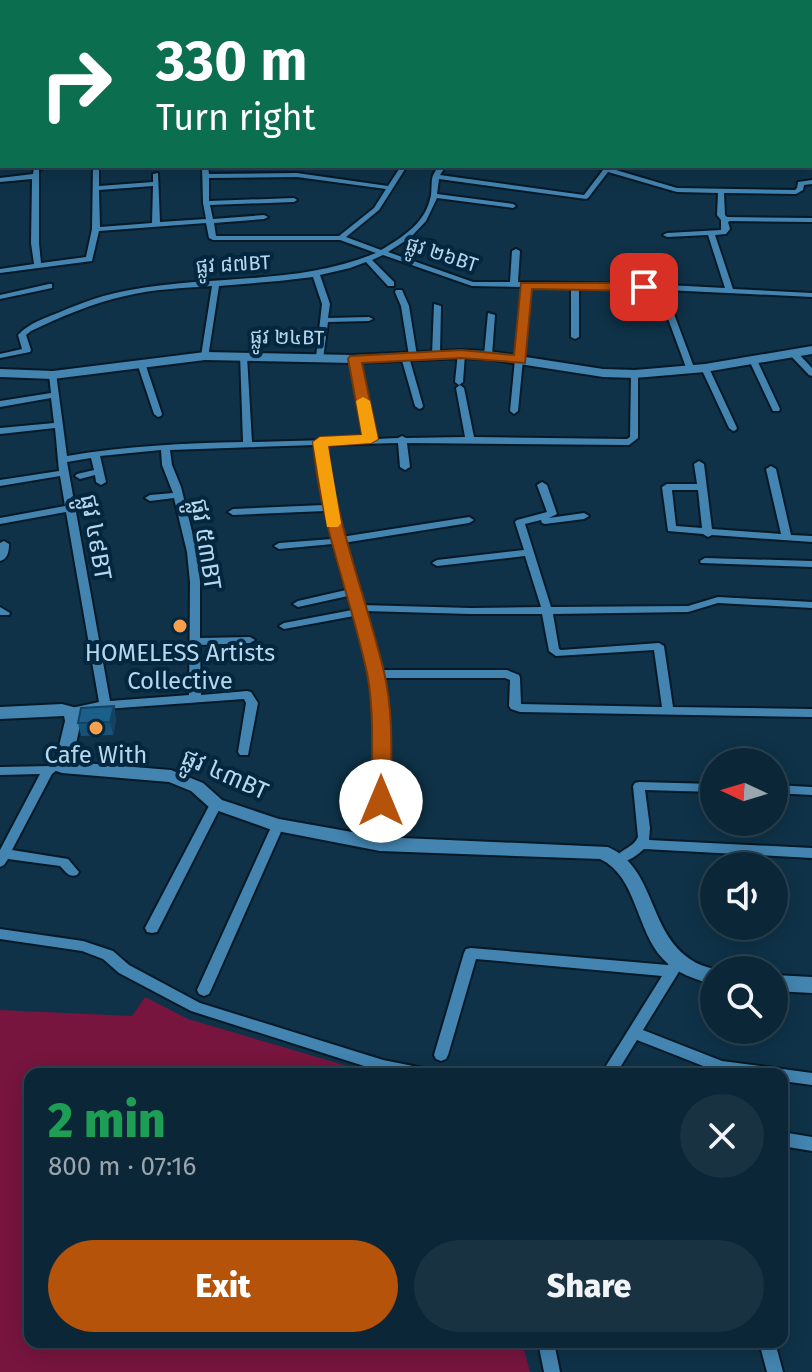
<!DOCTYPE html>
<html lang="en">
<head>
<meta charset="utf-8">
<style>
  body { margin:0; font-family:"Fira Sans","Noto Sans Khmer",sans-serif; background:#193242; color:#f1f3f6; height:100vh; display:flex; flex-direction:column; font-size:30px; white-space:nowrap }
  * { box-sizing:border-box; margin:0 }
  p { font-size:26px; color:#9aa5ad }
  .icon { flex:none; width:44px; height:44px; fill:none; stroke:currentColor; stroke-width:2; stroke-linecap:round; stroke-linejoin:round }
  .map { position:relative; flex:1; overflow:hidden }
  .drawer { position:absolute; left:24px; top:1068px; width:764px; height:280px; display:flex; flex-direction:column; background:#0b2636; border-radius:16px; box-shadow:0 4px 20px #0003,0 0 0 2px #2b4351 }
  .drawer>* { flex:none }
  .hud { position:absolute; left:0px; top:0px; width:812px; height:168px; box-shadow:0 4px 20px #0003,0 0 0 2px #2b4351; background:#0b6e4f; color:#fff; overflow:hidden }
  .needle { width:52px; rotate:274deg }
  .buttons { position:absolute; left:700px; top:748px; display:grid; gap:16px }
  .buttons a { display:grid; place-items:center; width:88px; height:88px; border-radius:50%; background:#0b2636; box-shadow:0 4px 20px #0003,0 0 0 2px #2b4351; font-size:40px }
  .pin { position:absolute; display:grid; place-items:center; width:68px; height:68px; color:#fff; margin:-34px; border-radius:16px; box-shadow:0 4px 12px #0006 }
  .me { position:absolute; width:88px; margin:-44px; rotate:0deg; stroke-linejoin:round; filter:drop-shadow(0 0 6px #0008) }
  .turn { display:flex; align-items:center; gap:28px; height:168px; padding:0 24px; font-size:36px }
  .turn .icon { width:104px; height:104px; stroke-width:2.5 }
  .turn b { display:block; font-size:56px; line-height:68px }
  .round { display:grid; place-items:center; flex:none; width:84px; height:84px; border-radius:42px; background:#193242 }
  .head { display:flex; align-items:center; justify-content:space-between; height:136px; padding:0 24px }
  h1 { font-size:48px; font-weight:800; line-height:60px; color:#1e9e55 }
  .action { display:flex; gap:16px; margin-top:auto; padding:16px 24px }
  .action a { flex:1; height:92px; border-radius:48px; background:#b45309; color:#fff; font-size:32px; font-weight:800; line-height:92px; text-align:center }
  .action a+a { background:#193242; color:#f1f3f6 }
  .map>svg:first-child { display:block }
  .green { fill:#77153e }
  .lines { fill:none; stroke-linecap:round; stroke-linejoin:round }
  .street-casing { stroke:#051926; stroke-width:4 }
  .secondary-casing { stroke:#051926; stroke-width:4 }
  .primary-casing { stroke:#051926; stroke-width:4 }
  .street { fill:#4384b0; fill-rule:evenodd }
  .secondary { fill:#4384b0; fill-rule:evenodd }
  .primary { fill:#399ba3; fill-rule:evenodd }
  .wall { fill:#175378 }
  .shaded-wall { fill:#134361 }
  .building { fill:#1b608b; stroke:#134361; stroke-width:2 }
  .route { fill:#b45309; stroke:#753606; stroke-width:2 }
  .slow { fill:#f59e0b }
  .poi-dot { fill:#f9a04c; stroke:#03273e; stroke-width:3 }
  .labels { text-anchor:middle; stroke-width:8; stroke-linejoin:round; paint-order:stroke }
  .far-street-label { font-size:20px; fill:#b7d7ef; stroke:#03273e }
  .street-label { font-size:24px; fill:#b7d7ef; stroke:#03273e }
  .poi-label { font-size:24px; fill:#b7d7ef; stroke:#03273e }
</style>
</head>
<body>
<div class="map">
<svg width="812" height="1372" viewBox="0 0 812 1372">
  <rect width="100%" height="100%" fill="#0f3248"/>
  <!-- green -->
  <path class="green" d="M 145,997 L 188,1019 L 375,1074 L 30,1074 L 30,1342 L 522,1342 L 530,1372 L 0,1372 L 0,1010 L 132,1016 Z"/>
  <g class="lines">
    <!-- street casing -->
    <g class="street-casing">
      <path id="street" d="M 42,0 L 63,0 L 55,2 L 34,2 Z
        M 183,0 L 189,0 L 189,2 L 183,2 Z
        M 354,0 L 360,0 L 358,2 L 352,2 Z
        M 475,0 L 481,0 L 481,2 L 475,2 Z
        M 590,0 L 596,0 L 596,2 L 590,2 Z
        M 641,0 L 647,0 L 647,2 L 641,2 Z
        M 696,0 L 702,0 L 703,2 L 697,2 Z
        M 782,0 L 788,0 L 790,2 L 784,2 Z
        M 0,4 L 2,4 L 2,8 L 0,8 Z
        M 0,27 L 2,27 L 2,31 L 0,31 Z
        M 812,39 L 812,43 L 810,44 L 810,40 Z
        M 0,52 L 2,53 L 2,59 L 0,58 Z
        M 812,118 L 812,122 L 810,123 L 810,119 Z
        M 0,154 L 2,154 L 2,158 L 0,158 Z
        M 39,166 L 49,166 L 39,170 L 39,243 L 41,263 L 86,257 L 92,229 L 93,166 L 99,166 L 99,186 L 153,182 L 153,174 L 158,173 L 160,222 L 206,219 L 203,203 L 202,166 L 208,166 L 209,174 L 297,173 L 388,186 L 401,166 L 407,166 L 379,210 L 346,237 L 381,250 C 404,236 426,223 431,195 C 433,179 429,179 439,166 L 446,166 L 440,175 L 584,195 L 603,170 L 593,166 L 609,168 L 677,188 L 795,190 L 797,188 L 798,182 L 812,180 L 812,184 L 804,185 L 803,190 L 796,194 L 724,193 L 725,215 L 727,217 L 812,218 L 812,222 L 730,221 L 728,222 L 730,229 L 726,234 L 715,235 L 733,289 L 812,293 L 812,297 L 665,290 L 695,370 L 691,373 L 687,370 L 657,289 L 579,288 L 579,337 L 575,339 L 571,337 L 571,288 L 530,287 L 518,411 L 514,414 L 510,411 L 522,287 L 472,286 L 383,255 L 372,260 L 394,282 L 394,286 L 388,286 L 366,262 L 350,268 L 320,275 L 330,304 L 328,318 L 369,317 L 373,319 L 369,321 L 328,322 L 323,359 L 317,359 L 316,357 L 322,304 L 313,277 L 279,281 L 219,286 L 208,358 L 202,358 L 201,356 L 212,286 C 183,288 153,289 125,296 C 92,303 61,317 31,331 L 26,335 L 31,350 L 30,352 L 0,358 L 0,354 L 22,349 L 18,335 C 29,323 45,318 60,312 C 83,302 106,294 130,290 C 215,274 294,286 376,253 L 340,240 L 213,240 L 209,238 L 206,223 L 99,231 L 92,261 L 0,273 L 0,269 L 34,264 L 31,243 L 32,179 L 0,182 L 0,178 L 33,174 L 34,168 ZM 608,172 L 677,192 L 718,193 L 717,215 L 721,220 L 721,230 L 667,233 L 663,235 L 667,237 L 708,235 L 725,288 L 647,284 L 643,265 L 639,263 L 635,265 L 640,284 L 518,282 L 520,251 L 516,249 L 512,251 L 510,282 L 473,282 L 388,252 L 405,241 L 434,245 L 434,241 L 410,238 L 426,221 L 437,198 L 513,208 L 516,206 L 513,204 L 437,194 L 439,179 L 586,199 L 588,198 ZM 297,177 L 386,189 L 374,208 L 339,236 L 216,236 L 214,223 L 264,219 L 268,217 L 264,215 L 213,219 L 210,205 L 294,202 L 297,200 L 294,198 L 209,201 L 209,178 ZM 153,186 L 152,223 L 100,227 L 99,190 Z
        M 49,284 L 52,284 L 52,288 L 0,299 L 0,295 Z
        M 396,290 L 402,290 L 409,306 L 417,356 L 416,358 L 410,358 L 409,356 L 401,306 L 395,292 Z
        M 434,304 L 441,306 L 440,355 L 436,357 L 432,355 Z
        M 488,313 L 495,315 L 492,355 L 488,357 L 484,355 Z
        M 790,351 L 796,351 L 812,368 L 812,376 L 809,375 L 790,355 Z
        M 458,352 L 461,352 L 465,354 L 463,382 L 459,385 L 455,382 Z
        M 240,354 L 246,354 L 247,356 L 252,442 L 366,439 L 350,359 L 354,357 L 358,359 L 375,439 L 398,438 L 402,436 L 406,438 L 465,437 L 456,388 L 460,385 L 464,388 L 474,437 L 627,439 L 630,437 L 631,374 L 635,371 L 638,372 L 638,438 L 629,445 L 407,443 L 410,467 L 405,470 L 400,467 L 398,443 L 325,445 L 330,486 L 341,537 L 469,517 L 474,520 L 469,523 L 343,543 L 361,605 L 471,608 L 541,607 L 525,556 L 437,566 L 432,563 L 437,560 L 524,550 L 515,522 L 517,520 L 547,512 L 537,485 L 542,482 L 547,485 L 557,514 L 549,518 L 584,513 L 589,516 L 584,519 L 545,524 L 542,523 L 541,520 L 525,524 L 551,607 L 688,606 L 718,597 L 812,602 L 812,608 L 718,603 L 688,612 L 553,614 L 559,649 L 561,650 L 659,643 L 664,646 L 673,707 L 812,709 L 812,717 L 520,712 L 511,709 L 509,706 L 510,680 L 505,678 L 382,678 L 388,754 L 386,844 L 384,847 L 376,847 L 374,844 L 376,754 L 371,674 L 354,616 L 284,629 L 279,626 L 284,623 L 352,610 L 348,596 L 298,607 L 293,604 L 298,601 L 346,590 L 333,544 L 279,549 L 274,546 L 279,543 L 332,539 L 325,511 L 233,515 L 228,512 L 233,509 L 324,505 L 316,445 L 170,450 L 172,465 L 181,487 L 197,552 L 200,582 L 200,638 L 250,637 L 255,640 L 250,643 L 200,645 L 201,695 L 247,691 L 251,692 L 258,703 L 248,755 L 240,755 L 238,752 L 246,703 L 244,699 L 105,709 L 71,716 L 67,715 L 65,712 L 67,709 L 99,702 L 66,512 L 0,524 L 0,518 L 65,506 L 60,476 L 0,486 L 0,480 L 59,471 L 55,428 L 0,434 L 0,428 L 54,423 L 51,398 L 0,407 L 0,401 L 51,393 L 49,375 L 53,372 L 56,373 L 67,456 C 125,446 184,443 243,442 ZM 161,450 L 162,465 L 173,493 L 150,495 L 145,498 L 150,501 L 174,498 L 187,552 L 190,582 L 189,695 L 110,701 L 67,462 L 91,458 L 94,470 L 77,474 L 75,476 L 80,479 L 95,475 L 96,482 L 101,485 L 106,482 L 100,456 ZM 364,611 L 471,614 L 542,614 L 549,651 L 556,656 L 654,650 L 662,707 L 521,704 L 520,678 L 519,675 L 507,670 L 380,670 Z
        M 402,355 L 408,355 L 409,357 L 423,406 L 422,408 L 419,409 L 415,406 L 401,357 Z
        M 750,358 L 753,358 L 757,360 L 780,409 L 779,411 L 773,411 L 772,409 L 749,360 Z
        M 138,361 L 144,361 L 145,363 L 162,414 L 161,416 L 158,417 L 154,414 L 137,363 Z
        M 705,365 L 709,368 L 737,428 L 736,430 L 733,431 L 729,428 L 701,368 Z
        M 699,461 L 704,464 L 712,529 L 781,534 L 766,469 L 771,466 L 776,469 L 791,535 L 812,536 L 812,542 L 712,535 L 708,537 L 703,534 L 668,531 L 662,487 L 667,484 L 697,484 L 694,464 ZM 672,490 L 698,490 L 702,528 L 676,526 Z
        M 4,541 L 9,544 C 9,551 8,559 0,561 L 0,543 Z
        M 705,558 L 812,561 L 812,567 L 701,563 L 700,561 Z
        M 0,607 L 10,613 L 9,615 L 0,615 Z
        M 51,766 L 55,767 L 57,770 L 52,774 L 12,850 L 68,859 L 79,872 L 77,875 C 69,878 66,872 60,866 L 8,859 L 4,865 L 0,867 L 0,850 L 40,774 L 0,775 L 0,767 Z
        M 639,782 L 714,784 L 714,792 L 645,790 L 650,828 L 649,840 L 812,848 L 812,858 L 644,849 C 637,855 627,864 617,861 L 615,858 C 621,849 633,848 638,837 L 633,786 L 635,783 Z
        M 774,785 L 812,787 L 812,795 L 774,793 Z
        M 216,800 L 220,801 L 222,804 L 159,928 L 157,932 L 152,933 L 147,932 L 145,928 L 210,804 L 212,801 Z
        M 278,820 L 282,822 L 284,825 L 211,990 L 209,994 L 204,996 L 199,994 L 197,990 L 272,825 L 274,822 Z
        M 0,929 L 83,941 L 113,951 L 129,965 L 200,1003 L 383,1060 L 423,1068 L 428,1070 L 430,1074 L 392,1074 L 383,1072 L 191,1011 L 119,973 L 103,959 L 82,951 L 0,939 Z
        M 471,948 L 668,965 C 671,960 675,960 680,962 L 682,966 L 680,970 L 643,1030 L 722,1061 L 812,1073 L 812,1085 L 782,1081 L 782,1074 L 721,1073 L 637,1040 L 616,1074 L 601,1074 L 662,976 L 476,959 L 448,1055 L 446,1059 L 441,1061 L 436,1059 L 434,1055 L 464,953 L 466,949 Z
        M 782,1132 L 812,1137 L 812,1151 L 782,1146 Z
        M 538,1342 L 554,1342 L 560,1372 L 544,1372 Z
        M 759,1342 L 775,1342 L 783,1372 L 767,1372 Z"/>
    </g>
    <!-- secondary casing -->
    <g class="secondary-casing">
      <path id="secondary" d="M 303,0 L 316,0 L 313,2 Z
        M 0,94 L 2,94 L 2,100 L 0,100 Z
        M 810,113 L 812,113 L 812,119 L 810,119 Z
        M 812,346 L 812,354 L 705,372 L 635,378 L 603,377 L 488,359 L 461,358 L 354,363 L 205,360 L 53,379 L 0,377 L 0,369 L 53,371 L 205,352 L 354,355 L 461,350 L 488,351 L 603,369 L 635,370 L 705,364 Z
        M 62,704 L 77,708 L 81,721 L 72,762 L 171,770 L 203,783 L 222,800 L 279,819 L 380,837 L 608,847 C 657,869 647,933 693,961 C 700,966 709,967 717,970 L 714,970 L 714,985 C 695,979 677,974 663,959 C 636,931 637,876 600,859 L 380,851 L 272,830 L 210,808 L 191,791 L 169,782 L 62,773 L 56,771 L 54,767 L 65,721 L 64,716 L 0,719 L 0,707 Z
        M 774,975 L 812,977 L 812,993 L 774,991 Z"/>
    </g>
    <!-- primary casing -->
    <g class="primary-casing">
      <path id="primary" d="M 298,0 L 307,0 L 297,2 Z
        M 2,134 L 2,140 L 0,141 L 0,135 Z"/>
    </g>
    <!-- street -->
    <use href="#street" class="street"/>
    <!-- secondary -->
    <use href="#secondary" class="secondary"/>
    <!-- primary -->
    <use href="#primary" class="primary"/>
  </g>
  <!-- wall -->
  <path class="wall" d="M 503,0 L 550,0 L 550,2 L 503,2 Z
    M 114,706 L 116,720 L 113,735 L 81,736 L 78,723 Z"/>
  <!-- shaded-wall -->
  <path class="shaded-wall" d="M 114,706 L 116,720 L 113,735 L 110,722 Z"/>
  <!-- building -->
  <path class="building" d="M 114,706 L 110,722 L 78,723 L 81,708 Z"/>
  <!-- route -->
  <path class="route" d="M 521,283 L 644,283 L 650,287 L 644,291 L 532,289 L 525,363 L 461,358 L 362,363 L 378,439 L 371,443 L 328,446 C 336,525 366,596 384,672 C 394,714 391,759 391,801 L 388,806 L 374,806 L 372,801 C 371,759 375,714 367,673 C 350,593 320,525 313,442 L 320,437 L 362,435 L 348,359 L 350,356 L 461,350 L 514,355 Z"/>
  <!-- slow -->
  <path class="slow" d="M 363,397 L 370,401 L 378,439 L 371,443 L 328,446 L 341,523 L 338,527 L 327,527 L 313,442 L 320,437 L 362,435 L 356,401 Z"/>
  <!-- markers -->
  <g class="poi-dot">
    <circle cx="180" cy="626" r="8"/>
    <circle cx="96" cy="728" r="8"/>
  </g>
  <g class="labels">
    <!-- far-street labels -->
    <g class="far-street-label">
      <text transform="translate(442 254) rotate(18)" y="7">ផ្លូវ ២៦BT</text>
      <text transform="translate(233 264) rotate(-3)" y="7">ផ្លូវ ៨៧BT</text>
      <text transform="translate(287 337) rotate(1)" y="7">ផ្លូវ ២៤BT</text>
    </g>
    <!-- street labels -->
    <g class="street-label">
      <text transform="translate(96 537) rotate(80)" y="8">ផ្លូវ ៤៩BT</text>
      <text transform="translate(206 544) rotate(81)" y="8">ផ្លូវ ៥៣BT</text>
      <text transform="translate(225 774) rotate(24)" y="8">ផ្លូវ ៤៣BT</text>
    </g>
    <!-- poi labels -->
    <g class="poi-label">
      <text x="180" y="661">HOMELESS Artists<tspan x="180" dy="28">Collective</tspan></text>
      <text x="96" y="763">Cafe With</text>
    </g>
  </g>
</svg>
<div class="buttons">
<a><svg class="needle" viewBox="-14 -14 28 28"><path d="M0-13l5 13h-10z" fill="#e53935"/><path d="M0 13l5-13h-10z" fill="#9aa5ad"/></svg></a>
<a><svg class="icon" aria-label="sound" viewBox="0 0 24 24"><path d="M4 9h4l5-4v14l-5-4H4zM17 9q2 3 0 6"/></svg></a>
<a><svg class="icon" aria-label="search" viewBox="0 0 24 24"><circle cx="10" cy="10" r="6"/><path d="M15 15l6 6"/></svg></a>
</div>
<div class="pin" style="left:644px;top:287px;background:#d93025"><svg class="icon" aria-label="arrive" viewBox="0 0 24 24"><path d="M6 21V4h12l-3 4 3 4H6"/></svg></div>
<svg class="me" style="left:381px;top:801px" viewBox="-20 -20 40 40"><circle r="19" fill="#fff"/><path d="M0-13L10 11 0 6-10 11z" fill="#b45309"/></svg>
<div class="hud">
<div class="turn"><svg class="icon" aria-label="right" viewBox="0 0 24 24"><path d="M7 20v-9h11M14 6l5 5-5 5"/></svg><div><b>330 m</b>Turn right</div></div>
</div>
<section class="drawer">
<div class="head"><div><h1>2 min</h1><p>800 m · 07:16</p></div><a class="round"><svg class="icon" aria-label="close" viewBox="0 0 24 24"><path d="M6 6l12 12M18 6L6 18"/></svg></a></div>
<div class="action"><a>Exit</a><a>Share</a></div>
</section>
</div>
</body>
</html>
